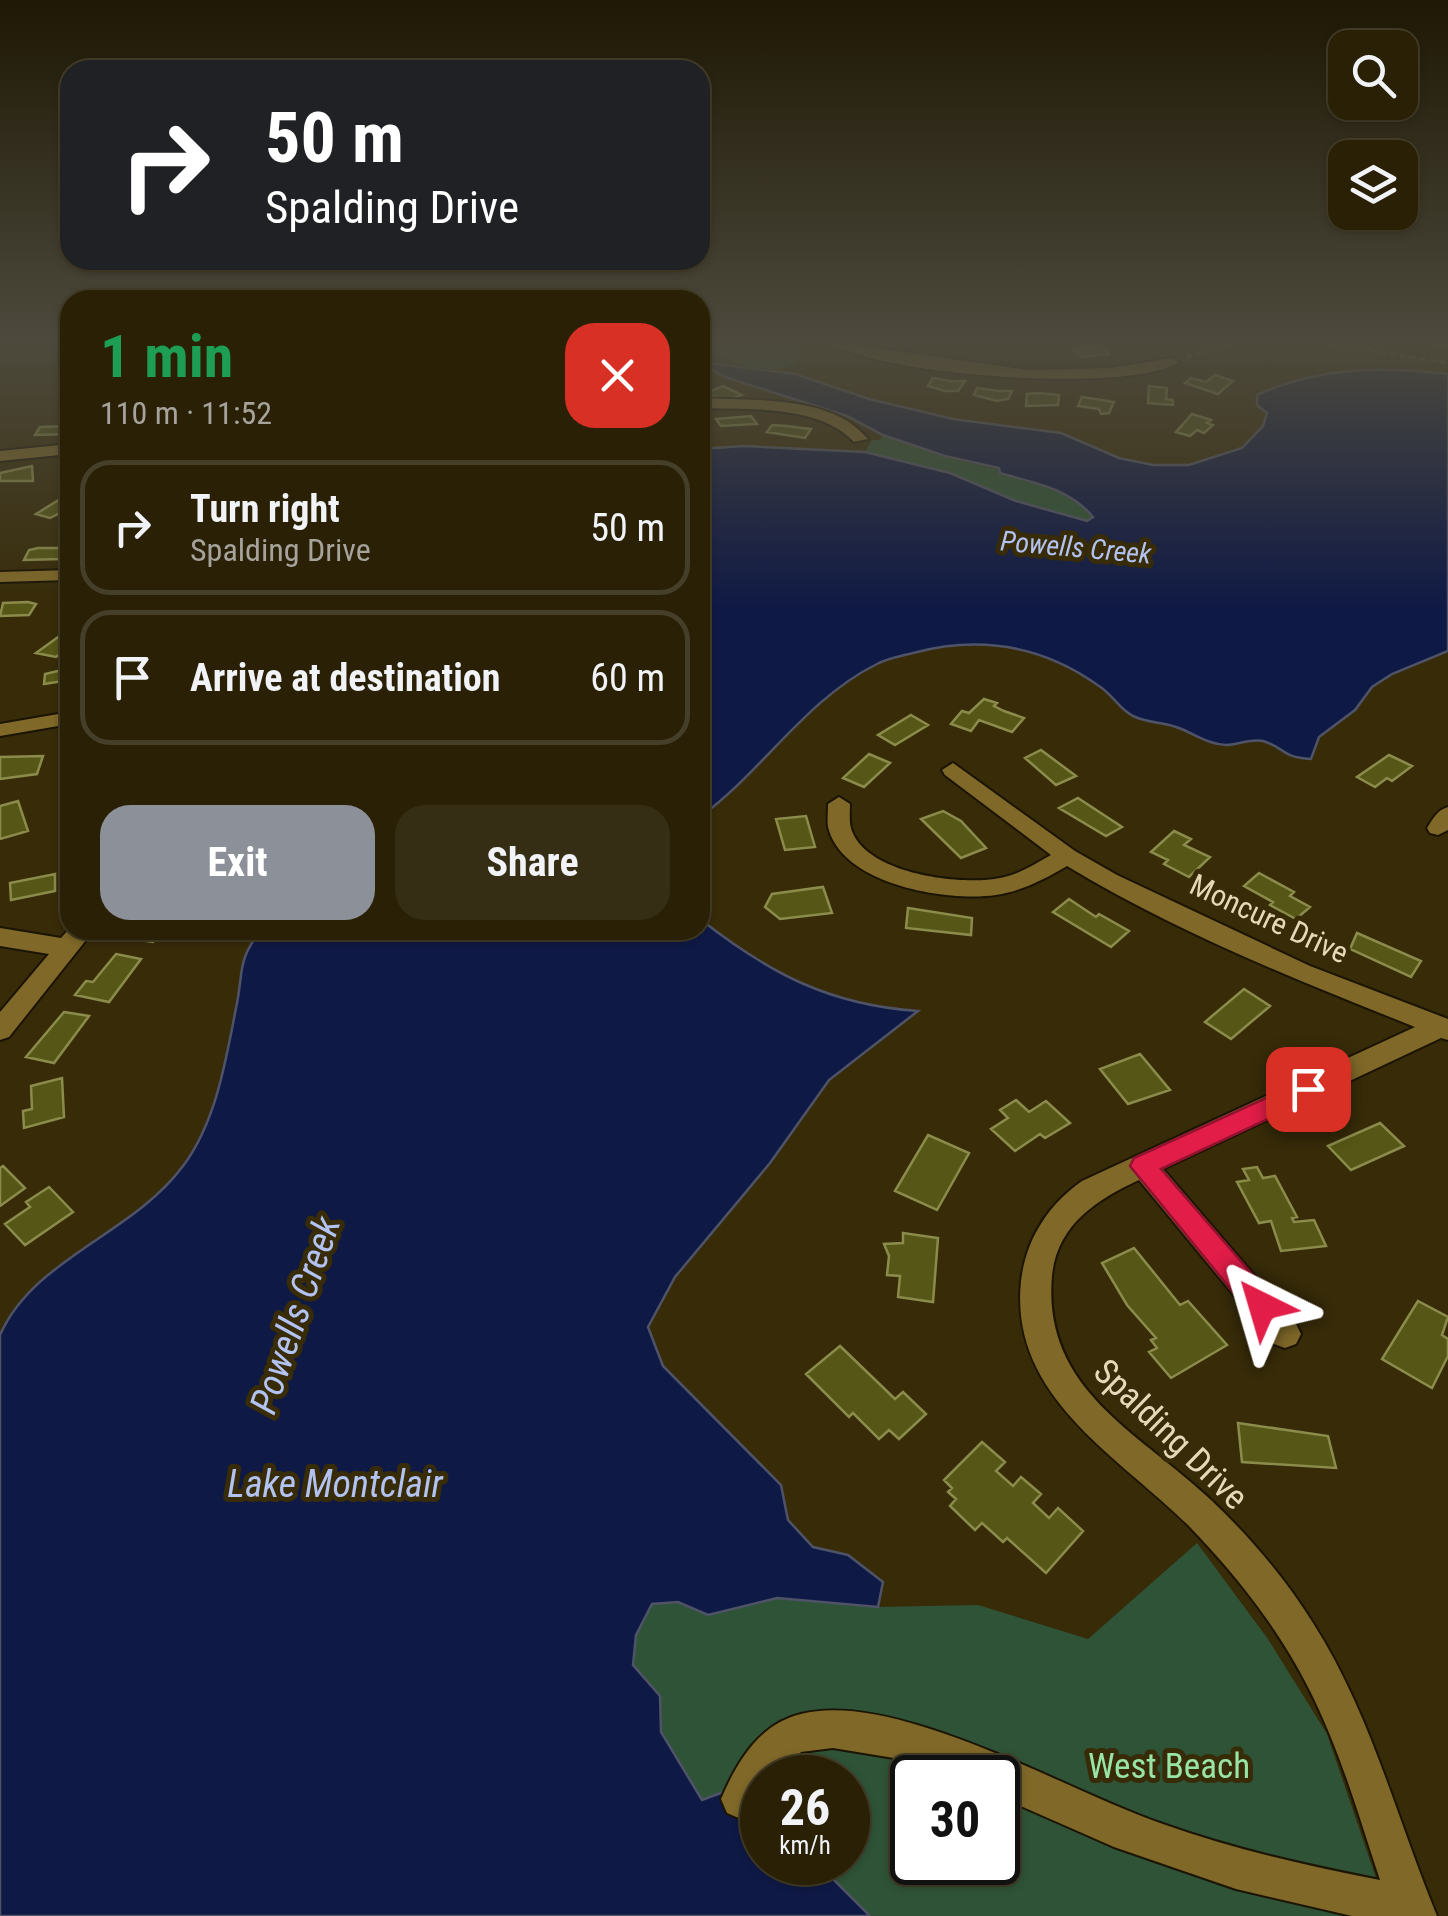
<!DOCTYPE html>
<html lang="en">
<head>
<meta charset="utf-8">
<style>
  body { margin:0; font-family:"Roboto Condensed",sans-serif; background:#352d14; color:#f1f3f6; height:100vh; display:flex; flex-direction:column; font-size:38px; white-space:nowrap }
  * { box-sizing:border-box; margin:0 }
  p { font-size:32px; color:#a5a39b }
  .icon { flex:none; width:55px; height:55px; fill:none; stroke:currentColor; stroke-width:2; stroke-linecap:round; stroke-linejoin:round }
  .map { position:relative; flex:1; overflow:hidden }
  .panel { position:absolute; left:60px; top:290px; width:650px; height:650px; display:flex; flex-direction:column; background:#292006; border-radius:30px; box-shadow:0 2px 8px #0004,0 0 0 2px #453e28 }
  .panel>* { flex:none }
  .top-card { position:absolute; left:60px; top:60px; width:650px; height:210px; border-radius:30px; box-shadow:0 2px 8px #0004,0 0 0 2px #453e28; background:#202124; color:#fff; overflow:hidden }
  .tools { position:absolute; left:1328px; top:30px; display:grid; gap:20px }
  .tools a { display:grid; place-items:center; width:90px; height:90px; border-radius:20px; background:#292006; box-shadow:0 2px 8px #0004,0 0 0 2px #453e28; font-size:50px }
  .speed { position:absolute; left:740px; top:1755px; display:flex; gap:20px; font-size:50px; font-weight:700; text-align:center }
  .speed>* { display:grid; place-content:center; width:130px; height:130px; border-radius:50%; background:#292006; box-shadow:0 2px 8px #0004,0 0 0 2px #453e28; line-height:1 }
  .speed small { font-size:25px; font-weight:400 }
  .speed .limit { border:5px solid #111; border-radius:15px; background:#fff; color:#111 }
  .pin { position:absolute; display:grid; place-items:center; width:85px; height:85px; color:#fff; margin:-42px; border-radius:20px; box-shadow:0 5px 15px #0006 }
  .me { position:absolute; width:110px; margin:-55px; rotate:320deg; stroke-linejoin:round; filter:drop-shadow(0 0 8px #0008) }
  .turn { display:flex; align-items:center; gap:35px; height:210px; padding:0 40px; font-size:45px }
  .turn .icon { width:130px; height:130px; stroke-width:2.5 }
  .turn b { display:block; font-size:70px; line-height:85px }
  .round { display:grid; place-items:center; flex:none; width:105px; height:105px; border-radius:30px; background:#352d14 }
  .summary { display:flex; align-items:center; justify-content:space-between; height:170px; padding:0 40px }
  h1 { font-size:60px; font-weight:700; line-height:75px; color:#1e9e55 }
  .primary-button { display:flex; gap:20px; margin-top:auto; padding:20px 40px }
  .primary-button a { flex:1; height:115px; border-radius:30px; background:#8c9099; color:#fff; font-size:40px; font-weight:700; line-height:115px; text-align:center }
  .primary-button a+a { background:#352d14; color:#f1f3f6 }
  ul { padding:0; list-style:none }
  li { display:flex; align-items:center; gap:30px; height:135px; margin:0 20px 15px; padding:0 20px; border:5px solid #453e28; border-radius:30px }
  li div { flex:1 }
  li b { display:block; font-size:38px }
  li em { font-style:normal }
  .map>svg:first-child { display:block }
  .green { fill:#2f5337; fill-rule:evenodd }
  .water { fill:#0f1945; stroke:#4f5368; stroke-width:2.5 }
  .building { fill:#565616; stroke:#8b8c4c; stroke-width:2.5 }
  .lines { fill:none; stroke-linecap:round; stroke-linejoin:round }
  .minor-casing { stroke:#1b1402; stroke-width:4 }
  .path { stroke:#766a48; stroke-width:2.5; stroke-dasharray:6 4; stroke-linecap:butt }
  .minor { fill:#7f6828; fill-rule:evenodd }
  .route { fill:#e11d48; stroke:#92132f; stroke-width:2.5 }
  .labels { text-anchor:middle; stroke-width:10; stroke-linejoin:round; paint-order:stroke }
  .far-water-label { font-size:28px; font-style:italic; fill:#b2c2f1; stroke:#372b08 }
  .street-label { font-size:30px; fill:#e5d9ba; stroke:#372b08 }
  .near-street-label { font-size:35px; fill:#e5d9ba; stroke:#372b08 }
  .near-park-label { font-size:35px; fill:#98e4a7; stroke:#372b08 }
  .near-water-label { font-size:38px; font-style:italic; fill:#b2c2f1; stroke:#372b08 }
</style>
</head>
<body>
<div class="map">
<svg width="1448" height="1916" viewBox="0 0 1448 1916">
  <rect width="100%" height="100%" fill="#372b08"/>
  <!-- green -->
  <path class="green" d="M 700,341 L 796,341 L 800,359 C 775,383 728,358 700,352 Z
    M 883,435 C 903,441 923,449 943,456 C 993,471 1056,474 1093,517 L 1087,521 L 1016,501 L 950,473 L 865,452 L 872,440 L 880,440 Z
    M 1197,1543 L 1268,1639 L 1327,1734 L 1389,1916 L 870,1916 L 817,1863 L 848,1862 L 848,1778 L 762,1778 L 762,1817 L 729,1790 L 702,1801 L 661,1732 L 660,1696 L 633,1666 L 636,1634 L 652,1604 L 677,1602 L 708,1615 L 777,1598 L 878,1607 L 978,1605 L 1088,1639 ZM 912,1778 L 998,1778 L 998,1862 L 912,1862 Z"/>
  <!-- water -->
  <path class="water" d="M 700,362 L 795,374 L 869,399 L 953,419 L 1061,433 L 1119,458 L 1153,465 L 1189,465 L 1242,448 L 1263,426 L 1267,413 L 1257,405 L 1257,395 C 1317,367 1383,366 1448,374 L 1448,651 L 1392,674 L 1372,687 L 1355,710 L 1319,737 L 1311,759 C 1280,757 1286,748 1263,741 C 1252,738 1237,745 1226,745 C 1206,744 1194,733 1176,727 C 1161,722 1148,723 1133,716 C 1119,709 1112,694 1099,686 C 1042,645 981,635 913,653 C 902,656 888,658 877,664 C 806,699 763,771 700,817 L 700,449 L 744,446 L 865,452 L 950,473 L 1016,501 L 1087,521 L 1093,517 C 1069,488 1034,483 1000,473 L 999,468 L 945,456 L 883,435 L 847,416 L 725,377 Z
    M 700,919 C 769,973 829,1005 918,1011 L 829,1080 L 770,1163 L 675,1277 L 648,1327 L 663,1366 L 781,1485 L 788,1520 L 813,1547 L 848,1555 L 883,1582 L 878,1607 L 777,1598 L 708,1615 L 678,1602 L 652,1604 L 636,1635 L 633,1665 L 660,1696 L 661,1732 L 702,1800 L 729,1790 L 762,1817 L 762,1862 L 817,1863 L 870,1916 L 0,1916 L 0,1335 C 34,1258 132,1235 183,1166 C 216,1122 226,1060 236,1008 C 244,972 236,962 261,930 L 700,930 Z"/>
  <!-- building -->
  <path class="building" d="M 1101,346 L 1109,354 L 1082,357 L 1073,349 Z
    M 1215,375 L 1233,381 L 1218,394 L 1185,383 L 1191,378 L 1206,382 Z
    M 933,378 L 950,381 L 965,381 L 958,391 L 945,391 L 928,386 Z
    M 723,386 L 742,395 L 726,401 L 705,393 Z
    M 1149,386 L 1167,388 L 1166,399 L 1173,400 L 1173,405 L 1148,403 Z
    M 977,388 L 999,391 L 1012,391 L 1008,399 L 997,401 L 974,395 Z
    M 1039,393 L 1059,395 L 1058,405 L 1026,406 L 1027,394 Z
    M 1082,397 L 1114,402 L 1109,413 L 1101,414 L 1099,409 L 1078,406 Z
    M 1192,414 L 1211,420 L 1207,423 L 1213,425 L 1204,433 L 1197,430 L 1190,436 L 1176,432 Z
    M 751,416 L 757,424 L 721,426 L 716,419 Z
    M 772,425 L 786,426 L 811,429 L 805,438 L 767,432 Z
    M 70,426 L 70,434 L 35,435 L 40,427 Z
    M 32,466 L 33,481 L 0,481 L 0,473 Z
    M 65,496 L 70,498 L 70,508 L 50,518 L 36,514 Z
    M 38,548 L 68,548 L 61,559 L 24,560 L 29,550 Z
    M 28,602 L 36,604 L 29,615 L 0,616 L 3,603 Z
    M 69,629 L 70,646 L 56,657 L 36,653 Z
    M 70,668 L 70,680 L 44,684 L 45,674 Z
    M 984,699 L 997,703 L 994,706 L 1004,711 L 1024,718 L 1012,732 L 979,720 L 971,731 L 951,724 L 962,711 L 969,713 Z
    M 911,715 L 928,725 L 895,745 L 878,735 Z
    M 1041,750 L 1076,776 L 1056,785 L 1025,758 Z
    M 869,754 L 890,763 L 864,787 L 843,778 Z
    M 1389,755 L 1412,766 L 1392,781 L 1387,778 L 1375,787 L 1357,777 Z
    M 43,756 L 37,774 L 0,779 L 0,757 Z
    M 1078,798 L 1122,827 L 1106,836 L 1059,808 Z
    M 18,801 L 28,831 L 0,839 L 0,806 Z
    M 943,811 L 961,821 L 986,848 L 961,858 L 921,819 Z
    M 806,816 L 815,847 L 785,850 L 776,819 Z
    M 1174,831 L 1191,839 L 1184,845 L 1210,857 L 1189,877 L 1164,864 L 1168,860 L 1151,852 Z
    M 1259,873 L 1294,892 L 1290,896 L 1310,907 L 1296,919 L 1270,905 L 1273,902 L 1244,886 Z
    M 55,874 L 55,891 L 11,900 L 10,883 Z
    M 823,887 L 832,913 L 780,919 L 765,907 L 772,894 Z
    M 1069,899 L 1096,917 L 1099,914 L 1129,931 L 1111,947 L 1053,912 Z
    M 908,908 L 972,918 L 971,935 L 906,928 Z
    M 126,930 L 162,930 L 153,942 L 120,937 Z
    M 1357,933 L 1421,961 L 1411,977 L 1350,949 Z
    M 116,954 L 141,959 L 109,1002 L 75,995 L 86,981 L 93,982 Z
    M 1244,989 L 1270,1006 L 1231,1039 L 1205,1022 Z
    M 64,1012 L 89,1016 L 54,1063 L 26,1057 Z
    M 1140,1054 L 1170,1090 L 1128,1104 L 1100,1069 Z
    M 62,1078 L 64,1117 L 24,1128 L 23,1111 L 32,1109 L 31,1086 Z
    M 1016,1100 L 1029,1112 L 1046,1101 L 1070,1123 L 1045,1138 L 1040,1134 L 1015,1151 L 991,1129 L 1008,1118 L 1000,1110 Z
    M 1380,1123 L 1404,1146 L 1351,1170 L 1328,1146 Z
    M 928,1135 L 969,1153 L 937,1210 L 895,1191 Z
    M 3,1166 L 25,1188 L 0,1206 L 0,1168 Z
    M 1257,1167 L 1263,1178 L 1275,1176 L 1297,1217 L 1292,1218 L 1294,1222 L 1314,1220 L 1326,1246 L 1281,1251 L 1271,1221 L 1259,1223 L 1237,1182 L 1249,1180 L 1243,1169 Z
    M 49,1187 L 73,1212 L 25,1245 L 5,1224 L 30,1207 L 26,1202 Z
    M 903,1233 L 938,1238 L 933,1302 L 898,1297 L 900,1276 L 887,1275 L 889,1256 L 884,1244 L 903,1243 Z
    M 1134,1248 L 1180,1305 L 1188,1301 L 1227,1345 L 1171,1378 L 1149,1352 L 1157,1348 L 1151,1340 L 1156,1338 L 1127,1305 L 1102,1263 Z
    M 1418,1301 L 1448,1317 L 1442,1335 L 1448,1339 L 1448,1356 L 1432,1388 L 1382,1359 Z
    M 840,1346 L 895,1399 L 903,1392 L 926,1414 L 899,1439 L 889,1430 L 879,1439 L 853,1413 L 849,1417 L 806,1374 Z
    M 1238,1423 L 1328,1436 L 1336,1468 L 1242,1462 Z
    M 982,1442 L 1005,1462 L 996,1471 L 1013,1486 L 1021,1477 L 1041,1494 L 1033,1503 L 1049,1518 L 1058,1508 L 1083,1531 L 1046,1573 L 1007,1538 L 1003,1542 L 982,1523 L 975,1530 L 950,1506 L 956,1499 L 948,1492 L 952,1488 L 944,1480 Z"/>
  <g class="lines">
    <!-- minor casing -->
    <g class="minor-casing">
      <path id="minor" d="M 826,341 L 1029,370 L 1112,368 L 1172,358 L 1179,362 C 1131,395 873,375 826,341 Z
        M 700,398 C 752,401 832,394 868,439 L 854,442 C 818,404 749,410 700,408 Z
        M 70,444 L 70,454 L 0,461 L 0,451 Z
        M 70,570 L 70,580 L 0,582 L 0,572 Z
        M 70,712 L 70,724 L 0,736 L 0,724 Z
        M 953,763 L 1075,851 L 1117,875 L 1310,966 L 1448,1019 L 1448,1040 L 1441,1038 L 1163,1169 L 1296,1324 L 1301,1334 L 1296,1344 L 1285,1348 L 1274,1344 L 1139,1180 C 1096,1200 1057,1225 1052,1276 C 1042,1390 1139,1432 1211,1500 C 1249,1536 1285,1578 1313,1623 C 1371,1714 1396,1817 1437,1916 L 1352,1916 L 1236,1889 L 1114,1847 L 998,1796 L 998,1778 L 955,1778 L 906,1760 L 833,1748 L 801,1752 L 776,1778 L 762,1778 C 762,1799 762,1810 741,1819 L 727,1813 L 721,1799 C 737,1762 759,1724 801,1714 C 896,1690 1065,1790 1160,1823 C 1232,1849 1305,1865 1380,1880 C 1348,1783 1327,1703 1266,1618 C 1243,1585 1216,1554 1188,1525 C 1117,1455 1009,1396 1021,1281 C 1026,1239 1048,1205 1082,1181 L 1415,1027 C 1297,980 1176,932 1067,866 C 1045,879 1022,891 996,895 C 947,902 842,885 828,827 C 827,820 828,811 828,804 L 839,797 L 850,804 C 850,811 849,821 851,828 C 864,874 961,886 1000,878 C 1018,875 1035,864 1051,855 L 945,775 L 942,770 Z
        M 1448,807 L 1448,830 L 1438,835 L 1430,833 L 1427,828 C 1433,819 1437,810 1448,807 Z
        M 0,928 L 61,938 L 70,928 L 94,930 L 9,1037 L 0,1040 L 0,1012 L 49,954 L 0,946 Z"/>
    </g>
    <!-- path -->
    <path class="path" d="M 1311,341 L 1448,363
      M 1356,341 L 1374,351
      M 1393,341 L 1448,346
      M 1186,357 L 1241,341"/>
    <!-- minor -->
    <use href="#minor" class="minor"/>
  </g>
  <!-- sky -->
  <linearGradient id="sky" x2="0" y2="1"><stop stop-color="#1e1804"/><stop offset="0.56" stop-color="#4d4a3d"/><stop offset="1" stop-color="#4d4a3d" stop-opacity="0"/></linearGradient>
  <rect width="1448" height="609" fill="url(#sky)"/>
  <!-- route -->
  <path class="route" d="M 1308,1079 L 1317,1082 L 1320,1089 L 1317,1096 L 1161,1169 L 1272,1297 L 1276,1306 L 1272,1314 L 1262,1318 L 1251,1314 L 1130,1166 L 1134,1158 Z"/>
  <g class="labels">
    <!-- far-water labels -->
    <g class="far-water-label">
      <text transform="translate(1076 547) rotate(5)" y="10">Powells Creek</text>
    </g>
    <!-- street labels -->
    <g class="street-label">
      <text transform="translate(1269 919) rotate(25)" y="10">Moncure Drive</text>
    </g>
    <!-- near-street labels -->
    <g class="near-street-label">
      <text transform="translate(1171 1434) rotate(44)" y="12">Spalding Drive</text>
    </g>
    <!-- near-park labels -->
    <g class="near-park-label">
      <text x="1169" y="1778">West Beach</text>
    </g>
    <!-- near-water labels -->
    <g class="near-water-label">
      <text transform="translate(295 1315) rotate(-71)" y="13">Powells Creek</text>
      <text x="335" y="1497">Lake Montclair</text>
    </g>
  </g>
</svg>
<div class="tools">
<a><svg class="icon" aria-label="search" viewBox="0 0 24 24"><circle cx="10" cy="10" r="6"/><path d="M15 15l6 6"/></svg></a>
<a><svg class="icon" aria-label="layers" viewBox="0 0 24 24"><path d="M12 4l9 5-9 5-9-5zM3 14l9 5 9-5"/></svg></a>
</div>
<div class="speed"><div>26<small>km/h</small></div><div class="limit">30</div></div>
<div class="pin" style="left:1308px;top:1089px;background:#d93025"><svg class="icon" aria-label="arrive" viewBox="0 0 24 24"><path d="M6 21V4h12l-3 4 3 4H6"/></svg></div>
<svg class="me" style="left:1262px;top:1306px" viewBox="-20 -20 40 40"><path d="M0-17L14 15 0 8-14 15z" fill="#e11d48" stroke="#fff" stroke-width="4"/></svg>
<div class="top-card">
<div class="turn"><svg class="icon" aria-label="right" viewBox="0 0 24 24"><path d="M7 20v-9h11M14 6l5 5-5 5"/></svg><div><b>50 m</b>Spalding Drive</div></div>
</div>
<section class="panel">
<div class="summary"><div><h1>1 min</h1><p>110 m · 11:52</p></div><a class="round" style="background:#d93025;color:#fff"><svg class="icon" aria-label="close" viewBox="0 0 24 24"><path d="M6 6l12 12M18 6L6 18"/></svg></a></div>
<ul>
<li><svg class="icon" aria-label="right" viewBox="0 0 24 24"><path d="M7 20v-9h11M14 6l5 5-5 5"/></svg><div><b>Turn right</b><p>Spalding Drive</p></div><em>50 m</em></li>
<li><svg class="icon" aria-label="arrive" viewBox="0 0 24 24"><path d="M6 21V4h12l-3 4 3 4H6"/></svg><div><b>Arrive at destination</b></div><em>60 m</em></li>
</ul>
<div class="primary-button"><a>Exit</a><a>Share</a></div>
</section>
</div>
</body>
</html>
